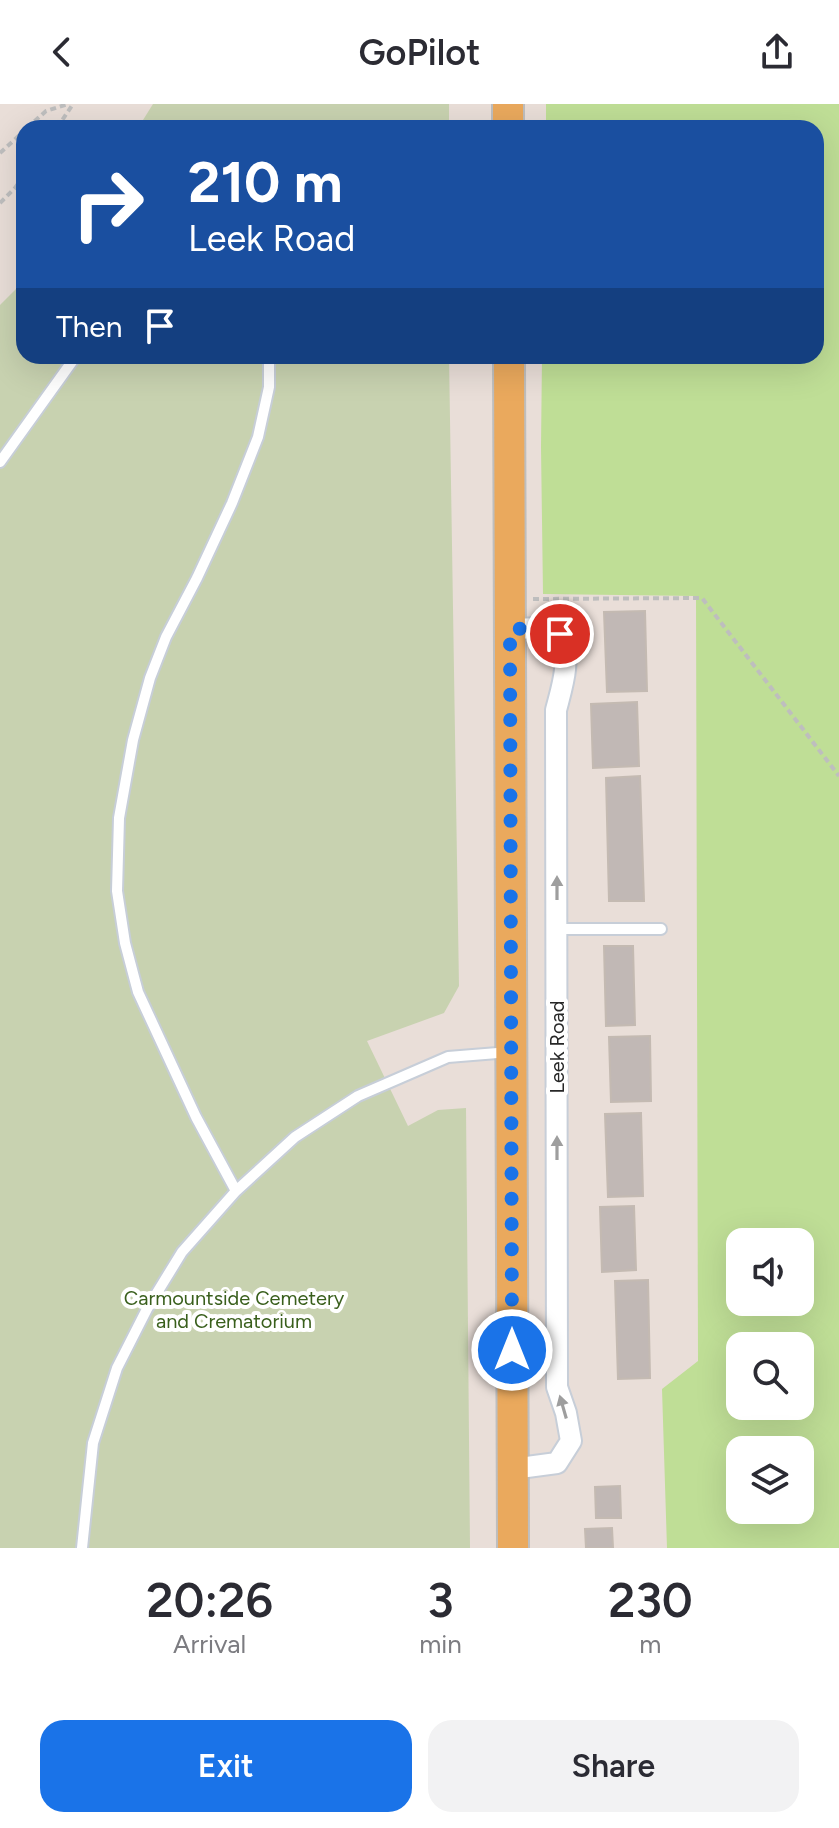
<!DOCTYPE html>
<html lang="en">
<head>
<meta charset="utf-8">
<style>
  body { margin:0; font-family:Figtree,sans-serif; background:#f2f2f3; color:#2b2b33; height:100vh; display:flex; flex-direction:column; font-size:30px; white-space:nowrap }
  * { box-sizing:border-box; margin:0 }
  p { font-size:26px; color:#7c7c81 }
  .icon { flex:none; width:44px; height:44px; fill:none; stroke:currentColor; stroke-width:2; stroke-linecap:round; stroke-linejoin:round }
  .map { position:relative; height:1444px; overflow:hidden }
  .details { display:flex; flex-direction:column; background:#fff; flex:1 }
  .details>* { flex:none }
  .top-card { position:absolute; left:16px; top:16px; width:808px; height:244px; border-radius:24px; box-shadow:0 8px 32px #0002; background:#1a4fa0; color:#fff; overflow:hidden }
  .controls { position:absolute; left:726px; top:1124px; display:grid; gap:16px }
  .controls a { display:grid; place-items:center; width:88px; height:88px; border-radius:16px; background:#fff; box-shadow:0 8px 32px #0002; font-size:40px }
  .pin { position:absolute; display:grid; place-items:center; width:68px; height:68px; color:#fff; margin:-34px; border:4px solid #fff; border-radius:50%; box-shadow:0 2px 8px #0007 }
  .me { position:absolute; width:88px; margin:-44px; rotate:0deg; stroke-linejoin:round; filter:drop-shadow(0 0 6px #0008) }
  .turn { display:flex; align-items:center; gap:28px; height:168px; padding:0 40px; font-size:36px }
  .turn .icon { width:104px; height:104px; stroke-width:2.5 }
  .turn b { display:block; font-size:56px; line-height:68px }
  .then { display:flex; align-items:center; height:76px; padding:0 40px; background:#0003; gap:16px; font-size:30px }
  .eta { display:flex; justify-content:space-evenly; align-items:center; height:136px; text-align:center }
  .eta b { font-size:48px; font-weight:600; line-height:56px }
  .action { display:flex; gap:16px; margin-top:auto; padding:16px 40px }
  .action a { flex:1; height:92px; border-radius:24px; background:#1a73e8; color:#fff; font-size:32px; font-weight:600; line-height:92px; text-align:center }
  .action a+a { background:#f2f2f3; color:#2b2b33 }
  header { display:flex; justify-content:space-between; align-items:center; height:104px; padding:0 40px; background:#fff; font-size:36px; font-weight:600 }
  .map>svg:first-child { display:block }
  .green { fill:#bfde96; fill-rule:evenodd }
  .cemetery { fill:#c8d2b0 }
  .building { fill:#c1b8b5; stroke:#c4bab2; stroke-width:2 }
  .lines { fill:none; stroke-linecap:round; stroke-linejoin:round }
  .lane-casing { stroke:#c7ced8; stroke-width:14 }
  .street-casing { stroke:#c7ced8; stroke-width:24 }
  .primary-casing { stroke:#bebebe; stroke-width:34 }
  .path { stroke:#bebebe; stroke-width:4; stroke-dasharray:6 4; stroke-linecap:butt }
  .lane { stroke:#fff; stroke-width:10 }
  .street { stroke:#fff; stroke-width:20 }
  .primary { stroke:#eaa95d; stroke-width:30 }
  .oneway { fill:#9e9e9e }
  .route { stroke:#1a73e8; stroke-width:14; stroke-dasharray:0 25.2 }
  .labels { text-anchor:middle; stroke-width:8; stroke-linejoin:round; paint-order:stroke }
  .street-label { font-size:20px; fill:#272727; stroke:#fff }
  .park-label { font-size:20px; fill:#395f1c; stroke:#fff }
</style>
</head>
<body>
<header><svg class="icon" aria-label="back" viewBox="0 0 24 24"><path d="M15 5l-7 7 7 7"/></svg>GoPilot<svg class="icon" aria-label="share" viewBox="0 0 24 24"><path d="M12 15V3M7 8l5-5 5 5M5 13v7h14v-7"/></svg></header>
<div class="map">
<svg width="839" height="1444" viewBox="0 0 839 1444">
  <rect width="100%" height="100%" fill="#e9ded8"/>
  <!-- green -->
  <path class="green" d="M 546,0 L 839,0 L 839,1444 L 667,1444 L 662,1285 L 698,1257 L 696,492 L 543,490 L 541,343 L 542,252 L 816,252 L 816,24 L 546,24 ZM 740,1138 L 800,1138 L 800,1198 L 740,1198 ZM 800,1242 L 800,1302 L 740,1302 L 740,1242 ZM 800,1346 L 800,1406 L 740,1406 L 740,1346 Z"/>
  <!-- cemetery -->
  <path class="cemetery" d="M 153,0 L 449,0 L 449,24 L 138,24 Z
    M 24,177 L 24,252 L 449,252 L 459,882 L 444,909 L 367,937 L 408,1022 L 438,1006 L 466,1004 L 470,1444 L 0,1444 L 0,201 Z"/>
  <!-- building -->
  <path class="building" d="M 645,507 L 647,587 L 607,588 L 604,508 Z
    M 637,598 L 639,662 L 593,664 L 591,600 Z
    M 640,672 L 644,797 L 609,797 L 606,674 Z
    M 604,842 L 633,842 L 635,921 L 606,922 Z
    M 650,932 L 651,997 L 611,998 L 609,933 Z
    M 641,1009 L 643,1092 L 608,1093 L 605,1010 Z
    M 634,1102 L 636,1166 L 602,1168 L 600,1103 Z
    M 648,1176 L 650,1274 L 618,1275 L 615,1177 Z
    M 620,1382 L 621,1414 L 596,1414 L 595,1383 Z
    M 612,1424 L 613,1444 L 586,1444 L 585,1425 Z"/>
  <g class="lines">
    <!-- lane casing -->
    <g class="lane-casing">
      <path id="lane" d="M 0,358 L 76,252
        M 557,825 L 661,825
        M 236,1087 L 196,1013 L 138,888 L 125,839 L 117,787 L 119,714 L 133,636 L 150,574 L 166,533 L 197,474 L 232,399 L 258,333 L 269,283 L 269,252
        M 82,1444 L 93,1339 L 117,1264 L 147,1205 L 182,1148 L 236,1087 L 295,1033 L 358,992 L 448,953 L 510,948"/>
    </g>
    <!-- street casing -->
    <g class="street-casing">
      <path id="street" d="M 510,525 L 542,524 L 560,530 C 571,557 563,579 556,606 L 557,1283 L 566,1309 L 571,1337 L 557,1359 L 512,1365"/>
    </g>
    <!-- primary casing -->
    <g class="primary-casing">
      <path id="primary" d="M 508,0 L 508,24
        M 509,252 L 513,1444"/>
    </g>
    <!-- path -->
    <path class="path" d="M 27,24 L 46,7 L 68,0
      M 57,24 L 73,0
      M 0,49 L 24,27
      M 0,99 L 15,84 L 24,71
      M 533,495 L 702,494 L 839,672"/>
    <!-- lane -->
    <use href="#lane" class="lane"/>
    <!-- street -->
    <use href="#street" class="street"/>
    <!-- primary -->
    <use href="#primary" class="primary"/>
  </g>
  <!-- one-way arrows -->
  <defs><path id="oneway-solid" d="M-6-.8H1V-3.2L6.5 0L1 3.2V.8H-6Z" transform="scale(2)"/></defs>
  <g class="oneway">
    <use href="#oneway-solid" transform="translate(557 784) rotate(-90)"/>
    <use href="#oneway-solid" transform="translate(557 1044) rotate(-90)"/>
    <use href="#oneway-solid" transform="translate(563 1303) rotate(-106)"/>
  </g>
  <g class="lines">
    <!-- route -->
    <path class="route" d="M 512,1246 L 510,525 L 542,524 L 560,530"/>
  </g>
  <g class="labels">
    <!-- street labels -->
    <g class="street-label">
      <text transform="translate(557 943) rotate(-90)" y="7">Leek Road</text>
    </g>
    <!-- park labels -->
    <g class="park-label">
      <text x="234" y="1201">Carmountside Cemetery<tspan x="234" dy="23">and Crematorium</tspan></text>
    </g>
  </g>
</svg>
<div class="controls">
<a><svg class="icon" aria-label="sound" viewBox="0 0 24 24"><path d="M4 9h4l5-4v14l-5-4H4zM17 9q2 3 0 6"/></svg></a>
<a><svg class="icon" aria-label="search" viewBox="0 0 24 24"><circle cx="10" cy="10" r="6"/><path d="M15 15l6 6"/></svg></a>
<a><svg class="icon" aria-label="layers" viewBox="0 0 24 24"><path d="M12 4l9 5-9 5-9-5zM3 14l9 5 9-5"/></svg></a>
</div>
<div class="pin" style="left:560px;top:530px;background:#d93025"><svg class="icon" aria-label="arrive" viewBox="0 0 24 24"><path d="M6 21V4h12l-3 4 3 4H6"/></svg></div>
<svg class="me" style="left:512px;top:1246px" viewBox="-20 -20 40 40"><circle r="17" fill="#1a73e8" stroke="#fff" stroke-width="3"/><path d="M0-11L8 9 0 5-8 9z" fill="#fff"/></svg>
<div class="top-card">
<div class="turn"><svg class="icon" aria-label="right" viewBox="0 0 24 24"><path d="M7 20v-9h11M14 6l5 5-5 5"/></svg><div><b>210 m</b>Leek Road</div></div>
<div class="then">Then<svg class="icon" aria-label="arrive" viewBox="0 0 24 24"><path d="M6 21V4h12l-3 4 3 4H6"/></svg></div>
</div>
</div>
<section class="details">
<div class="eta">
<div><b>20:26</b><p>Arrival</p></div>
<div><b>3</b><p>min</p></div>
<div><b>230</b><p>m</p></div>
</div>
<div class="action"><a>Exit</a><a>Share</a></div>
</section>
</body>
</html>
